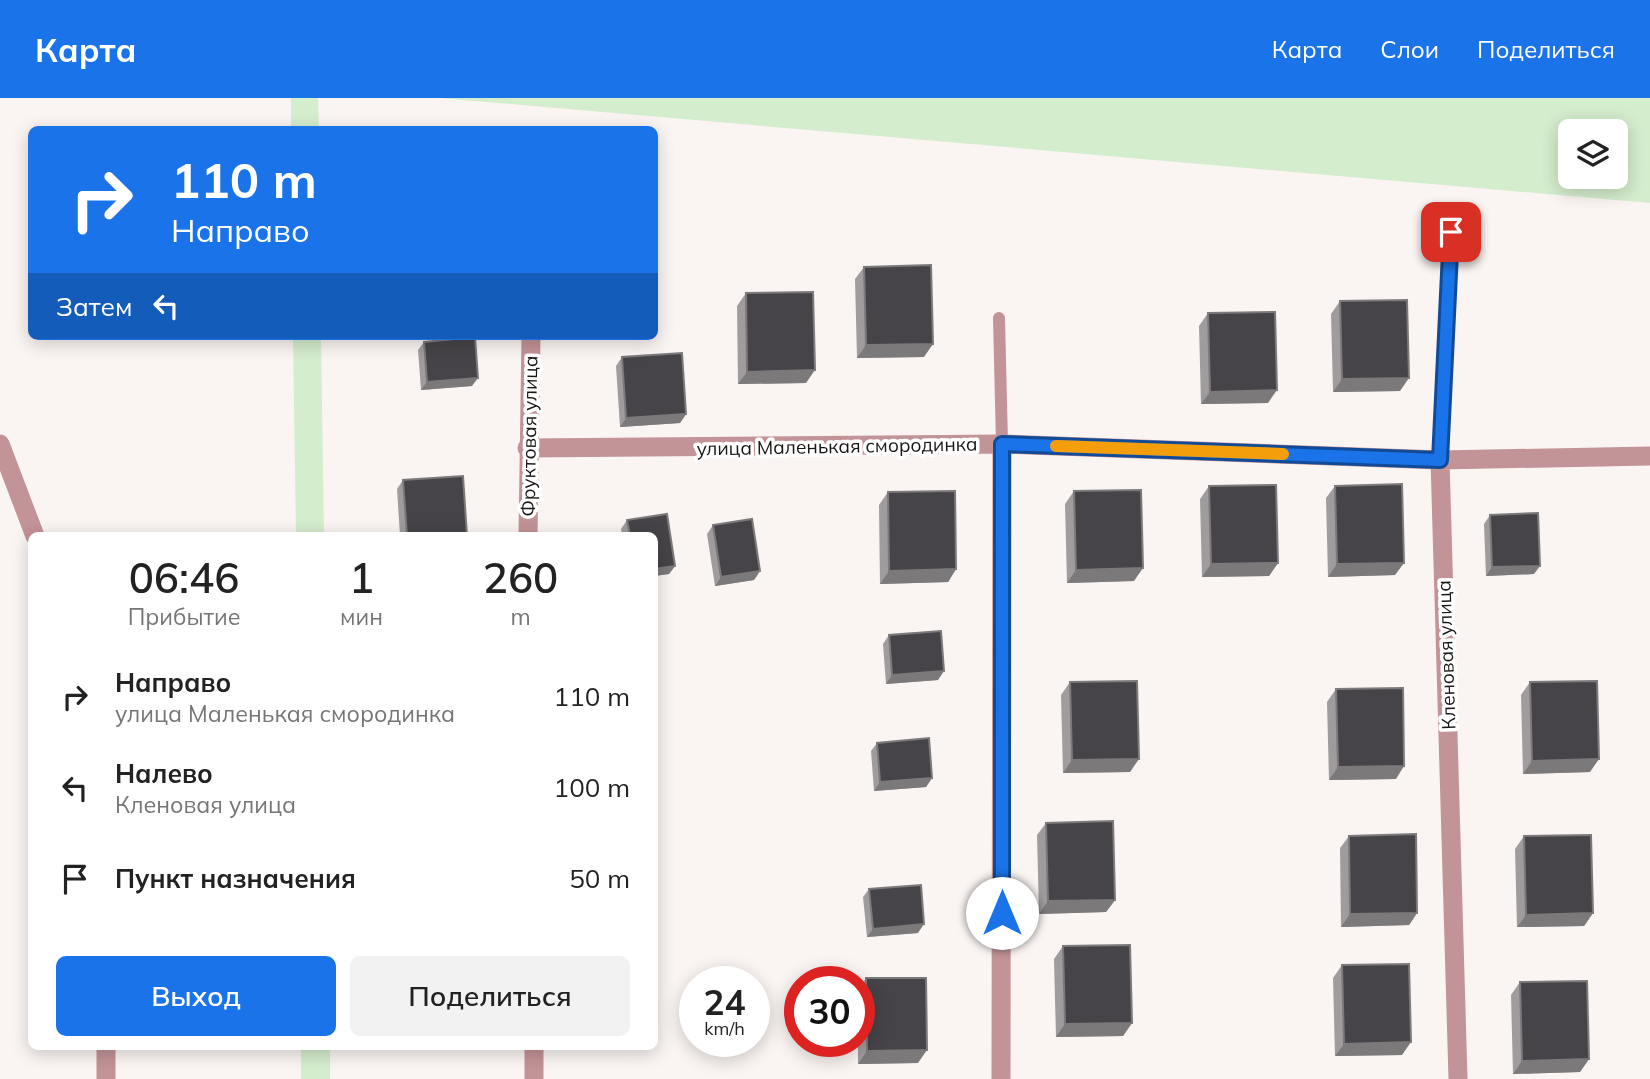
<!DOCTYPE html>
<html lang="ru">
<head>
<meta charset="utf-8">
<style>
  body { margin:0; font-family:Mulish,sans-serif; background:#f2f2f2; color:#222; height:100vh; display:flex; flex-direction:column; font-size:26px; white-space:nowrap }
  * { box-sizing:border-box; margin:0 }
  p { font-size:23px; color:#767676 }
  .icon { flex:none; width:38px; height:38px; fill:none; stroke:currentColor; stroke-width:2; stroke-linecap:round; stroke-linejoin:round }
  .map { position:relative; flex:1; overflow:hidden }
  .sheet { position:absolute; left:28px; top:434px; width:630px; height:518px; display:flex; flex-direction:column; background:#fff; border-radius:10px; box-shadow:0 4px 18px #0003 }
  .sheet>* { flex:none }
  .top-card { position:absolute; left:28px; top:28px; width:630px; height:214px; border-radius:10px; box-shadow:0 4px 18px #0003; background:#1a73e8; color:#fff; overflow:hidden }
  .controls { position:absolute; left:1558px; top:21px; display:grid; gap:14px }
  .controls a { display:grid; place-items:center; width:70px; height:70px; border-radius:10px; background:#fff; box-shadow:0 4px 18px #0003; font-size:35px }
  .speed { position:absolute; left:679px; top:868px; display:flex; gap:14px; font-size:35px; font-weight:700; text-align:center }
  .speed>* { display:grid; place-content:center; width:91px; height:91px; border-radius:50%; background:#fff; box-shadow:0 4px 18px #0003; line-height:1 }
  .speed small { font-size:18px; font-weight:400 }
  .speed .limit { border:10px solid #d22; background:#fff; color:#111 }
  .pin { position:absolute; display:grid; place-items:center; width:60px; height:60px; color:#fff; margin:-30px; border-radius:14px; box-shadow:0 4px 10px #0006 }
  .me { position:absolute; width:77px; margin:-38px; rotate:0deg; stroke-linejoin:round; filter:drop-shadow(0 0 5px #0008) }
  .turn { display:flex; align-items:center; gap:24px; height:147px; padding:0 28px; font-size:32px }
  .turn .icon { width:91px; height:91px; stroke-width:2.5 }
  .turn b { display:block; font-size:49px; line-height:60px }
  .then { display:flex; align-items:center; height:66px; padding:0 28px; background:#0003; gap:14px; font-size:26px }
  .eta { display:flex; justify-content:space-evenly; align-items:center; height:119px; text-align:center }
  .eta b { font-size:42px; font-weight:600; line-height:49px }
  .cta { display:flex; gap:14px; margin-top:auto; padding:14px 28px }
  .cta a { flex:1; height:80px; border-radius:10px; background:#1a73e8; color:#fff; font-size:28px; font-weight:600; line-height:80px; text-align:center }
  .cta a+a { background:#f2f2f2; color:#222 }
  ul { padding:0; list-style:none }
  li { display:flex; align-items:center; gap:21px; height:91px; padding:0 28px }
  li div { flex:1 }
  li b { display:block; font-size:26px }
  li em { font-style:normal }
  header { display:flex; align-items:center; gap:42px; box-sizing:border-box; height:98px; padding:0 35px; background:#1a73e8; color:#fff }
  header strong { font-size:33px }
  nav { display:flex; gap:38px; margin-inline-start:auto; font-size:24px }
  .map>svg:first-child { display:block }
  .green { fill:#d4edcd; fill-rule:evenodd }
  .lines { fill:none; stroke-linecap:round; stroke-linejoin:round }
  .service { stroke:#c29397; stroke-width:12 }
  .minor { stroke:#c29397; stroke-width:19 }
  .wall { fill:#a09c9d }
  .shaded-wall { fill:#7c797b }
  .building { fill:#464448; stroke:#7c797b; stroke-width:2 }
  .route-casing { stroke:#114b97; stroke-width:18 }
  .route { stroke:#1a73e8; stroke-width:12 }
  .slow { stroke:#f59e0b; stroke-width:12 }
  .labels { text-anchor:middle; stroke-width:7; stroke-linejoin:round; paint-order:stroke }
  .street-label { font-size:19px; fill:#191716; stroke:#fff }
</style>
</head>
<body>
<header>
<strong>Карта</strong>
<nav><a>Карта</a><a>Слои</a><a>Поделиться</a></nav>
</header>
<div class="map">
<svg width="1650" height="981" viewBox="0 0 1650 981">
  <rect width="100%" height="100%" fill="#faf4f2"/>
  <!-- green -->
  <path class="green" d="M 291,0 L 318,0 L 319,31 L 291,31 Z
    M 441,0 L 1650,0 L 1650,105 ZM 1570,33 L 1615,33 L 1615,79 L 1570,79 Z
    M 293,238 L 321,238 L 324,437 L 296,437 Z
    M 301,949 L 330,949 L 330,981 L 301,981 Z"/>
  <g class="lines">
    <!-- service -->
    <path class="service" d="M 999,220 L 1002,346
      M 1440,362 L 1451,134"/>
    <!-- minor -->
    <path class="minor" d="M 0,346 L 35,438
      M 527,350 L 1002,346 L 1440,362 L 1650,358
      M 1440,362 L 1458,981
      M 528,438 L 531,238
      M 106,948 L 106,981
      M 534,948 L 534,981
      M 1001,981 L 1002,346"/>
  </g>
  <!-- wall -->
  <path class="wall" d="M 864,169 L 924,259 L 857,260 L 855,181 Z
    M 746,195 L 806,285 L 738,286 L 737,208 Z
    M 1340,203 L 1400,293 L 1333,294 L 1331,216 Z
    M 1208,215 L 1268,305 L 1201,306 L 1199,228 Z
    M 424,244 L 472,288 L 421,292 L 418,252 Z
    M 622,259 L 686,316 L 680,325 L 620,329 L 616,268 Z
    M 403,382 L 467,438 L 400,438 L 397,391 Z
    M 1209,388 L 1278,465 L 1269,478 L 1202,479 L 1200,401 Z
    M 1335,388 L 1395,477 L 1328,479 L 1326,400 Z
    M 1074,393 L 1134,483 L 1067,485 L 1065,406 Z
    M 888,394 L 956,471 L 948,484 L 880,486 L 879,407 Z
    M 667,416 L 675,468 L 669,476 L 654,478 L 654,438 L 622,438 L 621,431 L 627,422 Z
    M 1490,417 L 1534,476 L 1486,478 L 1484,426 Z
    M 713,427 L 760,473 L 754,482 L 715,488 L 707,436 Z
    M 889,537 L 938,582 L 886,586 L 883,546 Z
    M 1070,584 L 1130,674 L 1063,675 L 1061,597 Z
    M 1530,584 L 1590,674 L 1523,676 L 1521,597 Z
    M 1336,591 L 1396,681 L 1329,682 L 1327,604 Z
    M 877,645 L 932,680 L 926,689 L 874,693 L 871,653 Z
    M 1046,725 L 1115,802 L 1106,814 L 1039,816 L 1037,737 Z
    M 1349,738 L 1417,815 L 1409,827 L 1341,829 L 1340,750 Z
    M 1524,738 L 1593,815 L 1584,828 L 1517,829 L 1515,751 Z
    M 869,791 L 918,835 L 867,839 L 863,799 Z
    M 1063,848 L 1132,925 L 1123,938 L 1056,939 L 1054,861 Z
    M 1342,867 L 1402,957 L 1335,958 L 1333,880 Z
    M 866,880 L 918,965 L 858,966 L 858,943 L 859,943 L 859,890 Z
    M 1520,884 L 1589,961 L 1580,974 L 1513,976 L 1511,897 Z"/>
  <!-- shaded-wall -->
  <path class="shaded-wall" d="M 933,246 L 924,259 L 857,260 L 866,247 Z
    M 815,272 L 806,285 L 738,286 L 747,274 Z
    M 478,280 L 472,288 L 421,292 L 427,284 Z
    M 1409,280 L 1400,293 L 1333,294 L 1342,281 Z
    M 1277,292 L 1268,305 L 1201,306 L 1210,294 Z
    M 686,316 L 680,325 L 620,329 L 626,320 Z
    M 1278,465 L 1269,478 L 1202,479 L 1211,466 Z
    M 1404,465 L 1395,477 L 1328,479 L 1337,466 Z
    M 675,468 L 669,476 L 654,478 L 654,471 Z
    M 1540,468 L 1534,476 L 1486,478 L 1492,469 Z
    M 1143,470 L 1134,483 L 1067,485 L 1076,472 Z
    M 956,471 L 948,484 L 880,486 L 889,473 Z
    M 760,473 L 754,482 L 715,488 L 721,479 Z
    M 944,573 L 938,582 L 886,586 L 892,577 Z
    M 1139,661 L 1130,674 L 1063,675 L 1072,662 Z
    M 1599,661 L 1590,674 L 1523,676 L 1532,663 Z
    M 1404,668 L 1396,681 L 1329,682 L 1338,669 Z
    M 932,680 L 926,689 L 874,693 L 880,684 Z
    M 1115,802 L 1106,814 L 1039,816 L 1048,803 Z
    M 1417,815 L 1409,827 L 1341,829 L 1350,816 Z
    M 1593,815 L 1584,828 L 1517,829 L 1526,817 Z
    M 924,826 L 918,835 L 867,839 L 873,831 Z
    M 1132,925 L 1123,938 L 1056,939 L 1065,926 Z
    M 1411,944 L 1402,957 L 1335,958 L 1344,946 Z
    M 927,952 L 918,965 L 858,966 L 867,953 Z
    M 1589,961 L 1580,974 L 1513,976 L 1522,963 Z"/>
  <!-- building -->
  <path class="building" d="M 931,167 L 933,246 L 866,247 L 864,169 Z
    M 813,194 L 815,272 L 747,274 L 746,195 Z
    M 1407,202 L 1409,280 L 1342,281 L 1340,203 Z
    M 1275,214 L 1277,292 L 1210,294 L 1208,215 Z
    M 475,239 L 478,280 L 427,284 L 424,244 Z
    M 682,255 L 686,316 L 626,320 L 622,259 Z
    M 463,378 L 467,438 L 407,438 L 403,382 Z
    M 1402,386 L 1404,465 L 1337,466 L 1335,388 Z
    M 1276,387 L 1278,465 L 1211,466 L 1209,388 Z
    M 1141,392 L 1143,470 L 1076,472 L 1074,393 Z
    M 955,393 L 956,471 L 889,473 L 888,394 Z
    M 1538,415 L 1540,468 L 1492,469 L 1490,417 Z
    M 667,416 L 675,468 L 654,471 L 654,438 L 630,438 L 627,422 Z
    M 752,421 L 760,473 L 721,479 L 713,427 Z
    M 941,533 L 944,573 L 892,577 L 889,537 Z
    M 1137,583 L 1139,661 L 1072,662 L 1070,584 Z
    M 1597,583 L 1599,661 L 1532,663 L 1530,584 Z
    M 1403,590 L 1404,668 L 1338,669 L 1336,591 Z
    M 929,640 L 932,680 L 880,684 L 877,645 Z
    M 1113,723 L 1115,802 L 1048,803 L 1046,725 Z
    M 1416,736 L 1417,815 L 1350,816 L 1349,738 Z
    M 1591,737 L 1593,815 L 1526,817 L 1524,738 Z
    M 921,787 L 924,826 L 873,831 L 869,791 Z
    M 1130,847 L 1132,925 L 1065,926 L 1063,848 Z
    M 1409,866 L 1411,944 L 1344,946 L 1342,867 Z
    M 866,880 L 926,880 L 927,952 L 867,953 Z
    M 1587,883 L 1589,961 L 1522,963 L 1520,884 Z"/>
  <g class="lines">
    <!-- route casing -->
    <g class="route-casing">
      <path id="route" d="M 1002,815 L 1002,346 L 1440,362 L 1451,134"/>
    </g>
    <!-- route -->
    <use href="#route" class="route"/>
    <!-- slow -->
    <path class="slow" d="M 1056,348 L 1283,356"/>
  </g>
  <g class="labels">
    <!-- street labels -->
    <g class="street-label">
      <text transform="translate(529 338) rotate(-89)" y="7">Фруктовая улица</text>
      <text transform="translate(837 348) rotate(-1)" y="7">улица Маленькая смородинка</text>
      <text transform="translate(1446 557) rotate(-92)" y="7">Кленовая улица</text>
    </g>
  </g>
</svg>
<div class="controls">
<a><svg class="icon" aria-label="layers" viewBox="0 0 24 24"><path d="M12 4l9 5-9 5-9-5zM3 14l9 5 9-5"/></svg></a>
</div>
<div class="speed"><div>24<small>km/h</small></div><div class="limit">30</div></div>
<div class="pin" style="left:1451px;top:134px;background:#d93025"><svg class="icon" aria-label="arrive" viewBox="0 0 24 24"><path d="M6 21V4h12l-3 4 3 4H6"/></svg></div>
<svg class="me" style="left:1002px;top:815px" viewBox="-20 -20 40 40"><circle r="19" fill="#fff"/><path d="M0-13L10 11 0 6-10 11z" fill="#1a73e8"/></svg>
<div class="top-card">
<div class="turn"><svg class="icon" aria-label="right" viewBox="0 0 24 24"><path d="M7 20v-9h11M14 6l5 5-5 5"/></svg><div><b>110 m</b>Направо</div></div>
<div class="then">Затем<svg class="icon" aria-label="left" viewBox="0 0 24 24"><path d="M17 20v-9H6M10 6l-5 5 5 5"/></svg></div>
</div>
<section class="sheet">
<div class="eta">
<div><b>06:46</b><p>Прибытие</p></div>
<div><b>1</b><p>мин</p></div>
<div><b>260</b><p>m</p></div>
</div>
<ul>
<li><svg class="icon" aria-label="right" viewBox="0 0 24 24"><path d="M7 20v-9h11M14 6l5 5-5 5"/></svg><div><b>Направо</b><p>улица Маленькая смородинка</p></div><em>110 m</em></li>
<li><svg class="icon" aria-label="left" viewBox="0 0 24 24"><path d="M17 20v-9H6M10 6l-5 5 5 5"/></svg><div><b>Налево</b><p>Кленовая улица</p></div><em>100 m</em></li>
<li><svg class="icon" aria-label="arrive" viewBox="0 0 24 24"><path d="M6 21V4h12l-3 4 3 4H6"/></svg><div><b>Пункт назначения</b></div><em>50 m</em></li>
</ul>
<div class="cta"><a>Выход</a><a>Поделиться</a></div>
</section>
</div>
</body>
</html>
